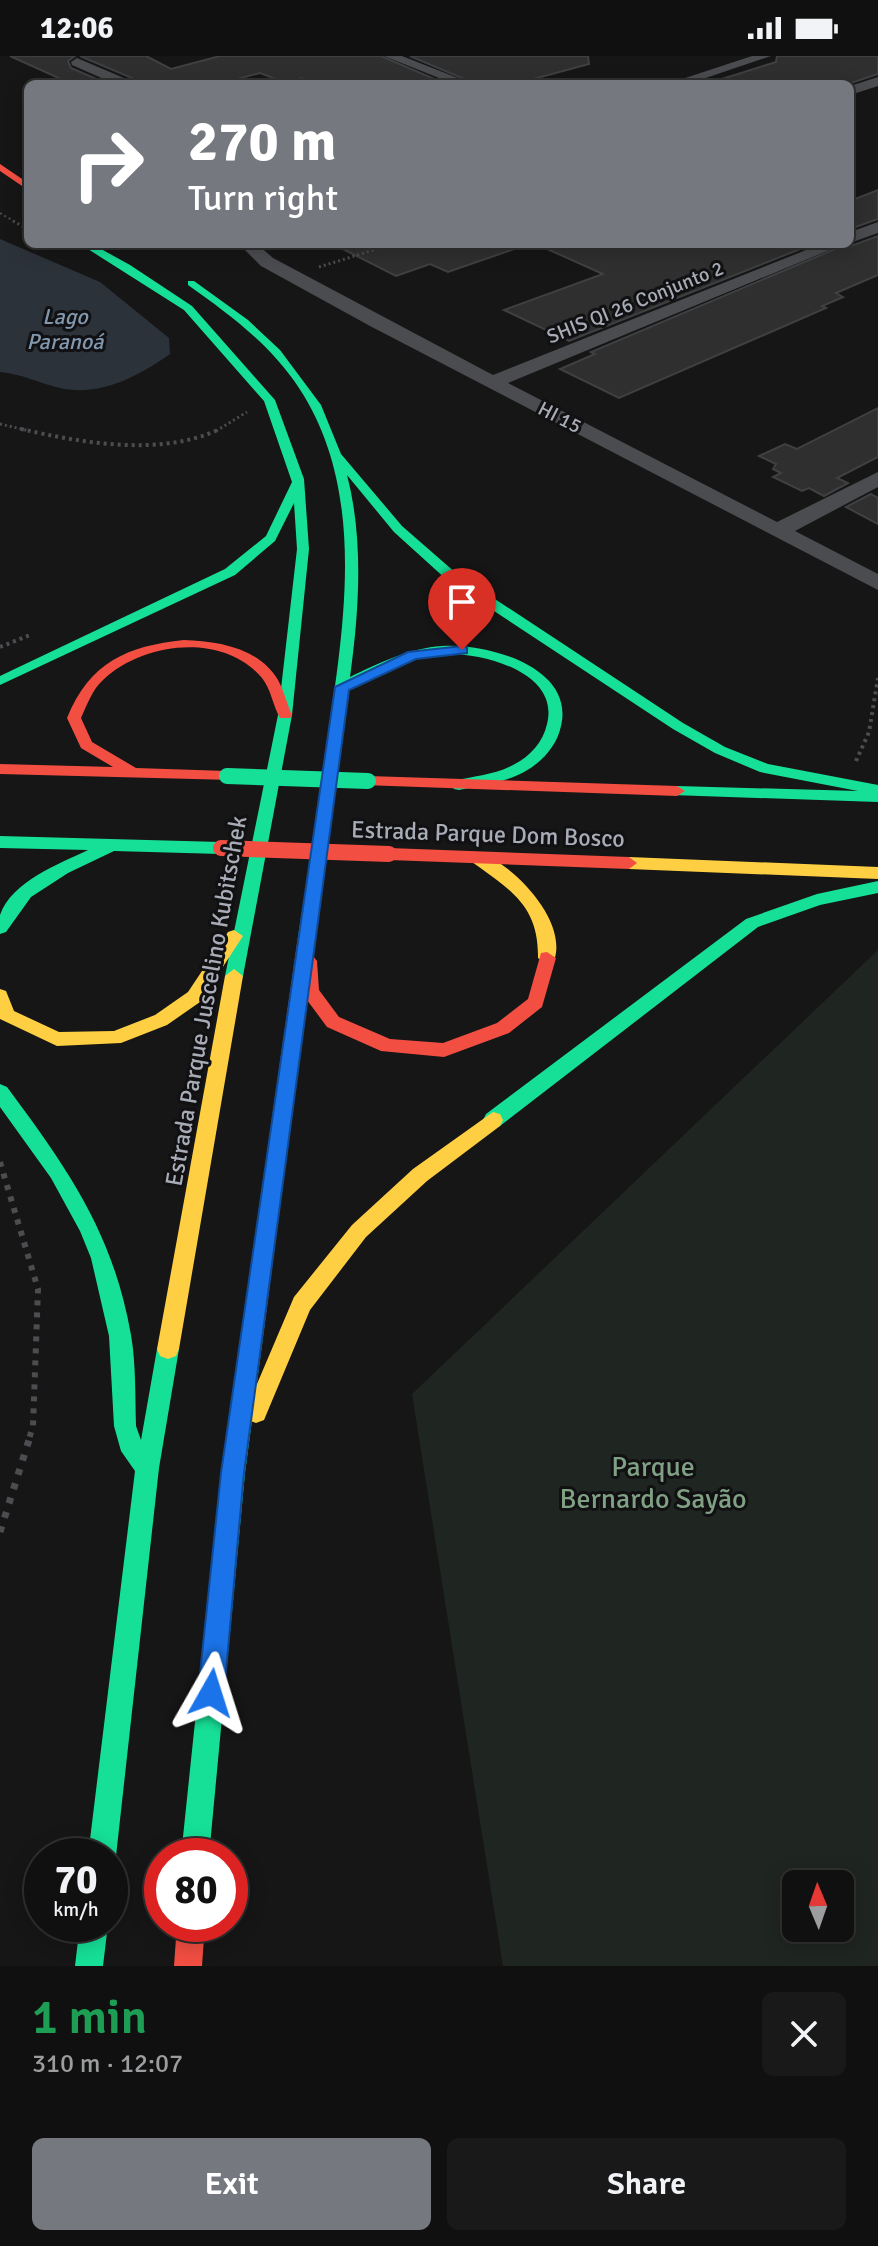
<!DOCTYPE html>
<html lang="en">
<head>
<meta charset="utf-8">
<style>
  body { margin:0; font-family:Signika,sans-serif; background:#191919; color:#f1f3f6; height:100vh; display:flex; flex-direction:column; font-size:30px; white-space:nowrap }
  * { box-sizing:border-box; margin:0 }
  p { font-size:26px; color:#9c9d9f }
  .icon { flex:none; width:44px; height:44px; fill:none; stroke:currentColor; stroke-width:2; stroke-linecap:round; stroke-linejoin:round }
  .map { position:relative; height:1910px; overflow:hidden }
  .sheet { display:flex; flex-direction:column; background:#101010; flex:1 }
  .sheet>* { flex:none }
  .banner { position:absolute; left:24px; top:24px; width:830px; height:168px; border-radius:12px; box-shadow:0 4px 20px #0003,0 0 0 2px #303030; background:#75787e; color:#fff; overflow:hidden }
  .needle { width:52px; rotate:358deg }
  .tools { position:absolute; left:782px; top:1814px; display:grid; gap:16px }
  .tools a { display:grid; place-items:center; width:72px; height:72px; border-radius:12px; background:#101010; box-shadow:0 4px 20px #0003,0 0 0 2px #303030; font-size:40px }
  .speed { position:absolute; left:24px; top:1782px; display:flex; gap:16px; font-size:40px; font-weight:700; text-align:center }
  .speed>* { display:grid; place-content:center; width:104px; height:104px; border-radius:50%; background:#101010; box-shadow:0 4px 20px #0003,0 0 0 2px #303030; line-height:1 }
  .speed small { font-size:20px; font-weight:400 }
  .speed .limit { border:12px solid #d22; background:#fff; color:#111 }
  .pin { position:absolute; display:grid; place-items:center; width:68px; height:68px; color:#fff; margin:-82px -34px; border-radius:50% 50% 50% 0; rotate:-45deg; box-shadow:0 0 8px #0007 }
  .pin .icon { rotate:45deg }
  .me { position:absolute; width:88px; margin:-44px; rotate:6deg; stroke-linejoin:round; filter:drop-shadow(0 0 6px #0008) }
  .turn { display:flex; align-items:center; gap:28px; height:168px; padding:0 32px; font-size:36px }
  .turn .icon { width:104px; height:104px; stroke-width:2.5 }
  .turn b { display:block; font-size:56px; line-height:68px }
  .round { display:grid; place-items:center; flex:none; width:84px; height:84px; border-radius:12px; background:#191919 }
  .overview { display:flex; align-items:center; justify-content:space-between; height:136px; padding:0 32px }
  h1 { font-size:48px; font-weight:600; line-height:60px; color:#1e9e55 }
  .primary-button { display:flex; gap:16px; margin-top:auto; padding:16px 32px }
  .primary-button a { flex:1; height:92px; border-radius:12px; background:#75787e; color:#fff; font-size:32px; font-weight:600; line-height:92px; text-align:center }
  .primary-button a+a { background:#191919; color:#f1f3f6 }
  .status { display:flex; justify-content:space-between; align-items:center; height:56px; padding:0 40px; background:#101010; direction:ltr }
  .status svg { height:22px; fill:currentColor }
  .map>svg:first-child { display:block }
  .green { fill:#1f2520; fill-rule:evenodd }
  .water { fill:#2c3239 }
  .building { fill:#2f2f30; stroke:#3f4042; stroke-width:2 }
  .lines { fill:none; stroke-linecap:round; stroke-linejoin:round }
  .path-far4 { stroke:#4c4d50; stroke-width:2; stroke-dasharray:2 3; stroke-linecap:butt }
  .path-far3 { stroke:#4c4d50; stroke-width:3; stroke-dasharray:2 3; stroke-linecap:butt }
  .path-far2 { stroke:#4c4d50; stroke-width:4; stroke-dasharray:3 4; stroke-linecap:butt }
  .path-far1 { stroke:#4c4d50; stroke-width:6; stroke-dasharray:5 7; stroke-linecap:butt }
  .path { stroke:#4c4d50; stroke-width:7; stroke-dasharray:6 9; stroke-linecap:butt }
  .street { fill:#4b4c4f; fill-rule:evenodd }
  .fast { fill:#16e098; fill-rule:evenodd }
  .slow { fill:#ffcf43; fill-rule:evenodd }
  .jam { fill:#f24e42; fill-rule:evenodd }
  .fast-bridge { stroke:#16e098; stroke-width:16 }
  .jam-bridge { stroke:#f24e42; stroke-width:16 }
  .route { fill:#1a73e8; stroke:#114b97; stroke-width:2 }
  .labels { text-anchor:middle; stroke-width:6; stroke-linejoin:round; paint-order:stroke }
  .far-street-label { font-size:20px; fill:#a8acb6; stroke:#111012 }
  .far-water-label { font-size:22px; font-style:italic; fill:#8198af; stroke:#111012 }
  .street-label { font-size:24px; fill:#a8acb6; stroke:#111012 }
  .near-park-label { font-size:28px; fill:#80a084; stroke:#111012 }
</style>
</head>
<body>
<div class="status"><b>12:06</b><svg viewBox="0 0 49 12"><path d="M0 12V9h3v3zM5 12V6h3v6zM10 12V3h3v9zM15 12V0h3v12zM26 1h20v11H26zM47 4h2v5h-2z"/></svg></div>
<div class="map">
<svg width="878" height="1910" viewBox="0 0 878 1910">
  <rect width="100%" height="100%" fill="#161616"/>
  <!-- green -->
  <path class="green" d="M 878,894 L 878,1910 L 503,1910 L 412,1338 ZM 796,1828 L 840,1828 L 840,1872 L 796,1872 Z"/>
  <!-- water -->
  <path class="water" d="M 0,183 L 100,226 L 169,282 L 170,298 C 139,320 100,341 60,332 C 39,327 22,318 0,316 Z"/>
  <!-- building -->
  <path class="building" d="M 10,0 L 75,0 L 68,5 L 71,12 L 108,28 L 72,28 Z
    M 80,0 L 146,0 L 171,13 L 220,0 L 381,0 L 446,28 L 302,28 L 302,22 L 283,26 L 260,17 L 218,28 L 136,28 L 132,22 Z
    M 410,0 L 588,0 L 589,8 L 515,28 L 476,28 Z
    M 777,0 L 878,0 L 878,18 L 848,28 L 723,28 L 722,23 L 776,6 Z
    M 878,134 L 878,163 L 850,173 L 850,145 Z
    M 878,180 L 878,219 L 836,237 L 843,241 L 822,250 L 826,252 L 619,342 L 560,313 L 595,298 L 591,296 L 847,188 L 851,190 Z
    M 333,188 L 519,188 L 520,191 L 448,216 L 430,208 L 396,220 Z
    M 536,188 L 813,188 L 569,285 L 504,254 L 603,218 Z
    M 878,352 L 878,401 L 837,422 L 848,427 L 824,440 L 809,432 L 802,435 L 773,421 L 781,417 L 773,413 L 776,408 L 759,400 L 785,388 L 797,393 Z
    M 871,438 L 878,442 L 878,468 L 846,451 Z"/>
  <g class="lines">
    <!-- path-far4 -->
    <path class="path-far4" d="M 0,157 L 17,167"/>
    <!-- path-far3 -->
    <path class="path-far3" d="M 13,165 L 28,173
      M 319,211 L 393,188
      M 0,368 L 30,375
      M 216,375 L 247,356"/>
    <!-- path-far2 -->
    <path class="path-far2" d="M 21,373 C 82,387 161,401 220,373
      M 0,591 L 30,579
      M 856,705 L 869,676 L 878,622"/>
    <!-- path-far1 -->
    <path class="path-far1" d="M 0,1106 L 38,1233 L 33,1370 L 28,1386"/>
    <!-- path -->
    <path class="path" d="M 0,1476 L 29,1384
      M 232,1857 L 234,1811"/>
    <!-- street -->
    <path class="street" d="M 384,0 L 402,0 L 473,28 L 454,28 Z
      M 752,0 L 771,0 L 688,28 L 667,28 Z
      M 77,2 L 131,25 L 133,28 L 115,28 L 72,9 L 71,6 Z
      M 878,21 L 878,30 L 850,39 L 850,30 Z
      M 878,166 L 878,177 L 850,187 L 850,176 Z
      M 239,188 L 257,188 L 273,202 L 493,319 L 821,188 L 844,188 L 508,327 L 777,466 L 878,416 L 878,431 L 795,475 L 878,518 L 878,534 L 370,270 L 261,210 Z"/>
    <!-- fast -->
    <path class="fast" d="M 80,188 L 92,188 L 130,209 L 192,250 L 275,344 L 304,423 L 309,493 L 292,659 L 243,920 L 234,927 L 225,920 L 278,659 L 297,493 L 294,447 L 275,485 L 235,519 L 0,629 L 0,620 L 225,513 L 266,480 L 292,426 L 264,345 L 184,254 Z
      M 188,225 L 194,225 L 248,264 L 280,294 L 321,349 L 341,398 L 402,470 L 457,518 L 683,667 L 725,691 L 768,708 L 878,729 L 878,746 L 672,739 L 669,735 L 672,731 L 677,730 L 858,735 L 760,716 L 715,697 L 673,673 L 447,524 L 394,476 L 347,419 C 364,484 359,556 350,621 C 379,607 410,592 442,590 C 487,587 575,611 561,670 C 557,690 541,707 524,716 C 504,727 480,729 459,734 L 454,733 L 451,729 L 454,725 C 473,720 495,719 513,709 C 529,701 543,687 547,668 C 560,617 485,597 446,598 C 411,599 379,618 349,633 L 316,881 L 313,885 L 301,885 L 298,881 C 308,821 316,760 325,700 C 342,580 370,440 299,332 C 271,289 229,258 188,229 Z
      M 0,780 L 221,786 L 229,792 L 221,798 L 114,795 L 68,817 L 31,841 L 6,876 L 0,878 C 0,873 0,864 0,859 C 12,825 59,808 88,794 L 0,792 Z
      M 878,825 L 878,837 L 820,849 L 758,871 L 500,1070 L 493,1072 L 486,1070 L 483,1064 L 486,1058 L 746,863 L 817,838 Z
      M 0,1028 L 7,1031 C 67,1112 113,1176 131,1279 C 136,1308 135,1340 136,1370 L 141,1384 L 157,1293 L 160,1286 L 168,1283 L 176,1286 L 179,1293 L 159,1412 L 116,1800 L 110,1810 L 110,1800 L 88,1800 L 135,1415 L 121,1395 L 114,1370 L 109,1280 L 91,1202 L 80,1175 L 51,1122 L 0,1051 Z
      M 255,1248 L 263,1251 L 266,1258 L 245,1417 L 209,1800 L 181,1800 L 221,1417 L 244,1258 L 247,1251 Z
      M 80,1868 L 108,1868 L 103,1910 L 75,1910 Z"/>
    <!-- slow -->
    <path class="slow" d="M 478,796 C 513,807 571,867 553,907 L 547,908 L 538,902 C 539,850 511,834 472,806 L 470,802 L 472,798 Z
      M 629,801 L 878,811 L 878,823 L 629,813 L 621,807 Z
      M 234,874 L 243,880 L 200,946 L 167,969 L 121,987 L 57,990 L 0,963 L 0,933 L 6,935 L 14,955 L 59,976 L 114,975 L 155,959 L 188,936 L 228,876 Z
      M 234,913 L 243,920 L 179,1293 L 176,1300 L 168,1303 L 160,1300 L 157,1293 L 225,920 Z
      M 493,1056 L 500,1058 L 503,1064 L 500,1070 L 427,1125 L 366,1181 L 310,1254 L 264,1364 L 256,1367 L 248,1364 L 245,1356 L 294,1241 L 352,1169 L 413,1113 Z"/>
    <!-- jam -->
    <path class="jam" d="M 0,108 L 28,127 L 28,134 L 0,115 Z
      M 184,584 C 218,585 259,592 278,624 C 284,635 287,648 292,659 L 290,662 L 280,662 C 273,650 271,633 262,622 C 223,576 143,586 103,624 C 92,634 87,649 81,662 L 92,686 L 136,712 L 227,715 L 232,716 L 232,724 L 0,718 L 0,708 L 113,711 L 81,692 L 67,662 C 90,606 127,590 184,584 Z
      M 368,720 L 677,730 L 685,735 L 677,740 L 363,729 L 360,725 L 363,721 Z
      M 389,792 L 629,801 L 637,807 L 629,813 L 389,804 L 381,798 Z
      M 307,875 L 316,881 L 313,900 L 317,905 L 319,934 L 339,961 L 390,983 L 443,987 L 497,967 L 528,943 L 541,897 L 547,896 L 556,902 L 542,951 L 509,977 L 444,1001 L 381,995 L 327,971 L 307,944 L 266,1258 L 263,1265 L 255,1268 L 247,1265 L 244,1258 L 298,881 Z
      M 177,1868 L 205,1868 L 202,1910 L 174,1910 Z"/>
    <!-- fast-bridge -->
    <path class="fast-bridge" d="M 227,720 L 368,725"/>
    <!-- jam-bridge -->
    <path class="jam-bridge" d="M 221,792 L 389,798"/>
  </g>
  <!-- route -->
  <path class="route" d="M 462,590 L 467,591 L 467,597 L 416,603 L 349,634 L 244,1417 L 224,1637 L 220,1646 L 211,1650 L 202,1646 L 198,1637 L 221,1417 L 335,631 L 408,596 Z"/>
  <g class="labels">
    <!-- far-street labels -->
    <g class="far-street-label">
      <text transform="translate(635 246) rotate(-22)" y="7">SHIS QI 26 Conjunto 2</text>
      <text transform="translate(560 361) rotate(27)" y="7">HI 15</text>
    </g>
    <!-- far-water labels -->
    <g class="far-water-label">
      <text x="65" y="268">Lago<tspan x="65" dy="25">Paranoá</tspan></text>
    </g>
    <!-- street labels -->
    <g class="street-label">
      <text transform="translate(488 778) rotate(2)" y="8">Estrada Parque Dom Bosco</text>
      <text transform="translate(206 945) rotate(-80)" y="8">Estrada Parque Juscelino Kubitschek</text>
    </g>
    <!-- near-park labels -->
    <g class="near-park-label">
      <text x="653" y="1420">Parque<tspan x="653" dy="32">Bernardo Sayão</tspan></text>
    </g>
  </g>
</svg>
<div class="tools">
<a><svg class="needle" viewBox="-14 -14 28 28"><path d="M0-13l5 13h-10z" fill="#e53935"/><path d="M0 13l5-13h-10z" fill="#9c9d9f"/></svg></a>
</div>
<div class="speed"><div>70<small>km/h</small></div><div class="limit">80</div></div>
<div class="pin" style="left:462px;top:594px;background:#d93025"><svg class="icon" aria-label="arrive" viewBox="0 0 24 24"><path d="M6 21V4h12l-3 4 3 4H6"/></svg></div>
<svg class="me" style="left:211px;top:1637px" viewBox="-20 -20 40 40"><path d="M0-17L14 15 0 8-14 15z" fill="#1a73e8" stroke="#fff" stroke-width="4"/></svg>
<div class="banner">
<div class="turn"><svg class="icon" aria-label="right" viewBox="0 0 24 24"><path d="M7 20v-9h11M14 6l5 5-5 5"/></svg><div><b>270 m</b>Turn right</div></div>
</div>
</div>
<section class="sheet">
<div class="overview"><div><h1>1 min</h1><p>310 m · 12:07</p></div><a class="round"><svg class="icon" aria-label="close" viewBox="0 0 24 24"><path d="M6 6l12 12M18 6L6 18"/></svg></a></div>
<div class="primary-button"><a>Exit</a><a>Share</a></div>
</section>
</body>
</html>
